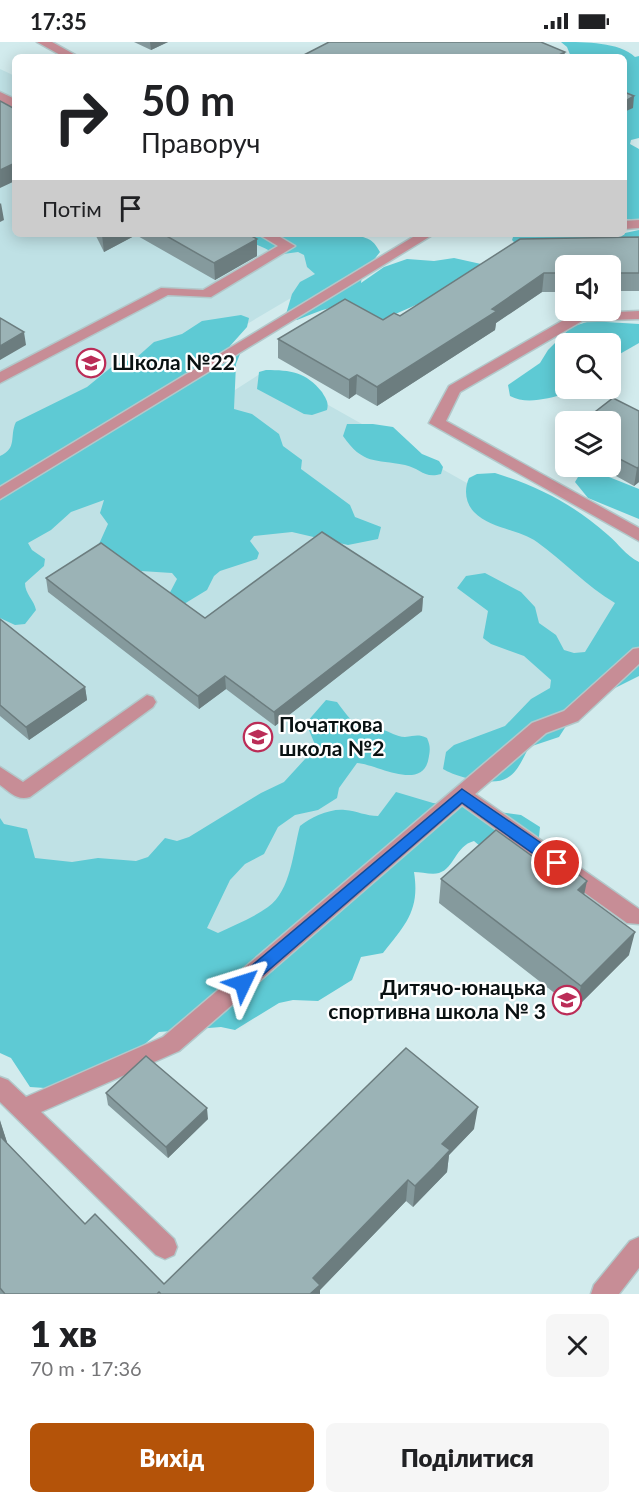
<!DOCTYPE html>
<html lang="uk">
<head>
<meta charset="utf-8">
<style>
  body { margin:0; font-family:Lato,sans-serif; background:#f6f6f6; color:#202124; height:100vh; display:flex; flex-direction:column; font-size:22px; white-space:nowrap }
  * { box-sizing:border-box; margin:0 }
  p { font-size:20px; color:#757577 }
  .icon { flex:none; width:33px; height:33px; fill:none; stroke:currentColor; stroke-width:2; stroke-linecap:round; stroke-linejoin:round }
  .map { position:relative; height:1252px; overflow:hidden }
  .sheet { display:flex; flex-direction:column; background:#fff; flex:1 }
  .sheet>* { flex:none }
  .hud { position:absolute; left:12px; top:12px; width:615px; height:183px; border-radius:9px; box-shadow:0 3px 15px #0003; background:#fff; color:#202124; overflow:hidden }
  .buttons { position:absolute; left:555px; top:213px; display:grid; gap:12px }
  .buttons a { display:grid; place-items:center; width:66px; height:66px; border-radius:9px; background:#fff; box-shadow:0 3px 15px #0003; font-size:30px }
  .pin { position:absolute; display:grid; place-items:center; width:51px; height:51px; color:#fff; margin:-26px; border:3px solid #fff; border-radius:50%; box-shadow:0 2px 6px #0007 }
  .me { position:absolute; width:66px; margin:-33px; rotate:49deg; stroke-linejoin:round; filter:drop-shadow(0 0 4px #0008) }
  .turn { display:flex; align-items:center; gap:21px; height:126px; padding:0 30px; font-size:27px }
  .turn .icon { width:78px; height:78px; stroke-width:2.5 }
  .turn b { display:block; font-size:42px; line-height:51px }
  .then { display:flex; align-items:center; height:57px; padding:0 30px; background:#0003; gap:12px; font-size:22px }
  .round { display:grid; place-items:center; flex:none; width:63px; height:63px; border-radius:9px; background:#f6f6f6 }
  .head { display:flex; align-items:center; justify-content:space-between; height:102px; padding:0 30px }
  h1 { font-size:36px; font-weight:800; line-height:45px }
  .button { display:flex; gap:12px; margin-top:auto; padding:12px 30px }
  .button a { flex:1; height:69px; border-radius:9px; background:#b45309; color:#fff; font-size:24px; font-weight:800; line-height:69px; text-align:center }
  .button a+a { background:#f6f6f6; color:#202124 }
  .status { display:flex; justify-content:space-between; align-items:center; height:42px; padding:0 30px; background:#fff; direction:ltr }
  .status svg { height:16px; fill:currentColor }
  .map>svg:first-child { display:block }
  .built { fill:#bfe1e5 }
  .forest { fill:#5ecad4 }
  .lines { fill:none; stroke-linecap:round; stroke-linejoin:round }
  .minor-casing { stroke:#b2c8ca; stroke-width:3 }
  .minor { fill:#c78d96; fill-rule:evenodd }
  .wall { fill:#859a9d }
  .shaded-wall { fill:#6c7d7f }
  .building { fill:#9bb3b6; stroke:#6c7d7f; stroke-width:1.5 }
  .route { fill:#1a73e8; stroke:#114b97; stroke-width:1.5 }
  .labels { text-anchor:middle; stroke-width:4.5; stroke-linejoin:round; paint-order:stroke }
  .poi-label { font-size:21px; font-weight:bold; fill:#091112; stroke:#fff; text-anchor:start }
</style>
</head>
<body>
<div class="status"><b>17:35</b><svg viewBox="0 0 49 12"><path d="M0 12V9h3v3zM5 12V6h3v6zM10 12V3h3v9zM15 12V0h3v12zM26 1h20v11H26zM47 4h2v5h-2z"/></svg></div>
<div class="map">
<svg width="639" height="1252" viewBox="0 0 639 1252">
  <rect width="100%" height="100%" fill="#d2ebed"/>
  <!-- built -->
  <path class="built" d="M 0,27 L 15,34 L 15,192 L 321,192 L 362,214 L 0,428 Z
    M 266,328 L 639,538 L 639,581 L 204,982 L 0,809 L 0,499 Z"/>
  <!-- forest -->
  <path class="forest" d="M 561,0 C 586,0 619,0 635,15 L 639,14 L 639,96 L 631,98 L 630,102 L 639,107 L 639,177 L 624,177 L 624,67 L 631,53 L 624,50 L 624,15 L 571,15 L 567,5 Z
    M 639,188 L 639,212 L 515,201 L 512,198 L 514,192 L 611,194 Z
    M 232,192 L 353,192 C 367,197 372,195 380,210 L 362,233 L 361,241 L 384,225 L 407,217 L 434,219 L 454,216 L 481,222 L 466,241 L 384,277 C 361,280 362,271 343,266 C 329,263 310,273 297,278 L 286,272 L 292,252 L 300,240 L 315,232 L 307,225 L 304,213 L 298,210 L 276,213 C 263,203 247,200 232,192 Z
    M 241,273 L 249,276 L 247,285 L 230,304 L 240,312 L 236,322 L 234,367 L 252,372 L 279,392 L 283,404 L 302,418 L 301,427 L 350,463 L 355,475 L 381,485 L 378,497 L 348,503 L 292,490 L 254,494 L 250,499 L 259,511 L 257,517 L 220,529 L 214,534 L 207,548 L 184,562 L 166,558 L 177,537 L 172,531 L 141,529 L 127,521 L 97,516 L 99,502 L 108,482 L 100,471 L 104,458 L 71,470 L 51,488 L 28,501 L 32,508 L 45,517 L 44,524 L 25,541 C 25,552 34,558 36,568 L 25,582 L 15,583 L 0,576 L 0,453 L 3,450 L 0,444 L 0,414 C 18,406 9,394 16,380 L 87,345 L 114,323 L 136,316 L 154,300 L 182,292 L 202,279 Z
    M 590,279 L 639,282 L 639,301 L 611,317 L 610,302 L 566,302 L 566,352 C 548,356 527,363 510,354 L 508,343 L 540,321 L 548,308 L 571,285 Z
    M 266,328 C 291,328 306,330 322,350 C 326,357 329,360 327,368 L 312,373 L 304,372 L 257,347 L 259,330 Z
    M 347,382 L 373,382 L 393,385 L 422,412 L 439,419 L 443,425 L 441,432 C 424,437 420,426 405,423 C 375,417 363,423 343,394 Z
    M 584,425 L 639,447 L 639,477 L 588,456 L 575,440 Z
    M 495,431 C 539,445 573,462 608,493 C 619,502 625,513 639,520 L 639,634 L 579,664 L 559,695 L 529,705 C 523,716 518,730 507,736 C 494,745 456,735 443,727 L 446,710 L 454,703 L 505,684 L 531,657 L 550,646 L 551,638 L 524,614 L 491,602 L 483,596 L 488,569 L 457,546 L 466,534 L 485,531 L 521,550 L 535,565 L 539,581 L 556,593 L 564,608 L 574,611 L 585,610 L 615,561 C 586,544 564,519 537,500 C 518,487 491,487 474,470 C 465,461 464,447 469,436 L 477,432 Z
    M 326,658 L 337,660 C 356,685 353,683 382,688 C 390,689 396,695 405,695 C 415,694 418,692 427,696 C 431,705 430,709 428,719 C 420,749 376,722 357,721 L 339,746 L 337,756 L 318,768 L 295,773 L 278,785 L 264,812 L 245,822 L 230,838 L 207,886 L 218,891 C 234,883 253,876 268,865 C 291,849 293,809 300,784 C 311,775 331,766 345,768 C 357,769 366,774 378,774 L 396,750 L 433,761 L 521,773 L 540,785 L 538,805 C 522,819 488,813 474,799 C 455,804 455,826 439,831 C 432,833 421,830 414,830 C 420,868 406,882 383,911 L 361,915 L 352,938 L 318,959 L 293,958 L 279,961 L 235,988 L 221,985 L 159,990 L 107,1034 L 90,1035 L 45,1046 L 30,1045 L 11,1016 L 0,1011 L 0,776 L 4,782 L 27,787 L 35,816 L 72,820 L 98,816 L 136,819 L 148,815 L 165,796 L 177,799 L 189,795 L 261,751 L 284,740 L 316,705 L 306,681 Z"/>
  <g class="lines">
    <!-- minor casing -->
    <g class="minor-casing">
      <path id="minor" d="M 37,0 L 52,0 L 79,15 L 64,15 Z
        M 0,50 L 15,57 L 15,66 L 0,59 Z
        M 639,178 L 639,186 L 624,187 L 624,179 Z
        M 258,192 L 275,192 L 295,204 L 211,255 L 168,253 L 0,341 L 0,330 L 161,246 L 203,248 L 278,204 Z
        M 418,192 L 434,192 L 0,457 L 0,445 Z
        M 639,269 L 639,277 L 582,279 L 460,350 L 446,379 L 639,486 L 639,499 L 429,381 L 449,344 L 574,272 Z
        M 639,606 L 639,622 L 578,679 L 546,691 L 475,752 L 639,867 L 639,882 L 627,881 L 462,763 L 179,1009 L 41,1070 L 174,1197 L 177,1205 L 174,1213 L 165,1217 L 156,1213 L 0,1060 L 0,1035 L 8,1038 L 26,1055 L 163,995 L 532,681 L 564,669 L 633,607 Z
        M 147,653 L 153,655 L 156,660 L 153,665 L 30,755 C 17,759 10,750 0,743 L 0,725 L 23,740 Z
        M 639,1195 L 639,1226 L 619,1252 L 591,1252 L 594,1243 L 630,1199 Z"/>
    </g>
    <!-- minor -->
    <use href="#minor" class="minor"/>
  </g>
  <!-- wall -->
  <path class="wall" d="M 134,0 L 168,0 L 151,8 Z
    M 95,192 L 248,192 L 257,197 L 257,214 L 215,238 L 136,193 L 104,210 Z
    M 639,195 L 639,249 L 610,249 L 610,224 L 566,224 L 566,250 L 542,250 L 496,281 L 495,288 L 377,364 L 356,352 L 349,357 L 278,316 L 278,297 L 400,274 Z
    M 639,369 L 639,440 L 634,444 L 598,424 L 610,424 L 610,380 Z
    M 46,536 L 205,576 L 423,555 L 422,569 L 275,684 L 226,647 L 199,667 L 48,550 Z
    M 0,577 L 85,645 L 87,658 L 29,698 L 0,674 Z
    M 441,837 L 584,853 L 629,913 L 575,967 L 439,861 Z
    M 106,1051 L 208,1077 L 168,1116 L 108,1063 Z
    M 0,1078 L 7,1101 L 85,1182 L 164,1242 L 474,1087 L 449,1113 L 447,1130 L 413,1165 L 406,1159 L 320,1248 L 320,1252 L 0,1252 Z"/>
  <!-- shaded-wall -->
  <path class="shaded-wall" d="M 150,0 L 168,0 L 151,8 Z
    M 565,10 L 564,15 L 555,15 Z
    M 634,54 L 633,66 L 624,70 L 624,60 Z
    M 15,121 L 15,139 L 0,146 L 0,128 Z
    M 1,161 L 4,178 L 0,180 L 0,162 Z
    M 103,192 L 136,192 L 136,193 L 104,210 L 102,193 Z
    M 257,197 L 257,214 L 215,238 L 214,221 Z
    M 544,231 L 542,250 L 496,281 L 495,288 L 377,364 L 377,345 Z
    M 24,290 L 26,303 L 0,318 L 0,304 Z
    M 357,333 L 356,352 L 349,357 L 349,338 Z
    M 639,425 L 639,440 L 634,444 L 637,426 Z
    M 423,555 L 422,569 L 275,684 L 274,670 Z
    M 225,634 L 226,647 L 199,667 L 198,654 Z
    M 85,645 L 87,658 L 29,698 L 26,685 Z
    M 587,839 L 582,863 L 578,848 Z
    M 635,890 L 629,913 L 575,967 L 581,944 Z
    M 478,1065 L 474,1087 L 449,1113 L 447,1130 L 413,1165 L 415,1144 L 442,1102 Z
    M 207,1066 L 208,1077 L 168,1116 L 166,1105 Z
    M 0,1079 L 7,1100 L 0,1107 Z
    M 408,1138 L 406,1159 L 320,1248 L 320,1252 L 310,1252 L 313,1236 Z"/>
  <!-- building -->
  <path class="building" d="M 329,0 L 541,0 L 565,10 L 555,15 L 300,15 Z
    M 624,50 L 634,54 L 624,60 Z
    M 0,59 L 15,67 L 15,121 L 0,128 Z
    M 163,192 L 248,192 L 257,197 L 214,221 Z
    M 639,195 L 639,231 L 610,231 L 610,224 L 566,224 L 566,231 L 544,231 L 492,267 L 497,269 L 377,345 L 357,333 L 349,338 L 278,297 L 345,257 L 383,278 L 394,271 L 400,274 L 520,197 Z
    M 0,276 L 24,290 L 0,304 Z
    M 613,356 L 639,369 L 639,425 L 637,426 L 610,412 L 610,380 L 582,380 Z
    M 322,490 L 423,555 L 274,670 L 225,634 L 198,654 L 46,536 L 101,501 L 205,576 Z
    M 0,577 L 85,645 L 26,685 L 0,663 Z
    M 496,788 L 550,827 L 559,818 L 587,839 L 578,848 L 635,890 L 581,944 L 441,837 Z
    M 406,1006 L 478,1065 L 442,1102 L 450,1108 L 434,1125 L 415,1144 L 408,1138 L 313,1236 L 320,1243 L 310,1252 L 161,1252 L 159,1250 L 157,1252 L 5,1252 L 0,1246 L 0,1094 L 85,1182 L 95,1172 L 164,1242 Z
    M 146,1014 L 207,1066 L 166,1105 L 106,1051 Z"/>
  <!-- route -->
  <path class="route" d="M 462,747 L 563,816 L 565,821 L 563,825 L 552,825 L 462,761 L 248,946 L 237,946 L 235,941 L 237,936 Z"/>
  <!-- icons -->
  <defs>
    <g id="school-ring" transform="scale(1.5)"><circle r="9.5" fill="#fff" stroke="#bb2c57" stroke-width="1.5"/><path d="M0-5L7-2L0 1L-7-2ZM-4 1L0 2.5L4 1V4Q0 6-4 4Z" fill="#bb2c57"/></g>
  </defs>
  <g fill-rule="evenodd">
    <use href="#school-ring" x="91" y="321"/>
    <use href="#school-ring" x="258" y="695"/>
    <use href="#school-ring" x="567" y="958"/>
  </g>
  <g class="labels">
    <!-- poi labels -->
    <g class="poi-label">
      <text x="112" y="328">Школа №22</text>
      <text x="279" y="690">Початкова<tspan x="279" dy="24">школа №2</tspan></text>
      <text x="546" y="953" text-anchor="end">Дитячо-юнацька<tspan x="546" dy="24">спортивна школа № 3</tspan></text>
    </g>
  </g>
</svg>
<div class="buttons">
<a><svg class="icon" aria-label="sound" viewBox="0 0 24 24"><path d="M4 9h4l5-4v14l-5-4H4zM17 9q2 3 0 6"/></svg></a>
<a><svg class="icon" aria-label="search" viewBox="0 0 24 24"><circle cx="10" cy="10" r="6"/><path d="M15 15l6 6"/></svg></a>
<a><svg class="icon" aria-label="layers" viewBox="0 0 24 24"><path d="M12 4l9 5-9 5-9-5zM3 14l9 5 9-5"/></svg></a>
</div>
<div class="pin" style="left:557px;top:821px;background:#d93025"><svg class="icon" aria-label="arrive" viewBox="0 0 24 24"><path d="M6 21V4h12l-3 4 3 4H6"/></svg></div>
<svg class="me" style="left:243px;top:941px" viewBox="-20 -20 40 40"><path d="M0-17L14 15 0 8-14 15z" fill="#1a73e8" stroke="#fff" stroke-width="4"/></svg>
<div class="hud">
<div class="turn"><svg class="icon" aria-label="right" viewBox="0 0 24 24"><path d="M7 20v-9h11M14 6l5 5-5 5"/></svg><div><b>50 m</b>Праворуч</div></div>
<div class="then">Потім<svg class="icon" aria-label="arrive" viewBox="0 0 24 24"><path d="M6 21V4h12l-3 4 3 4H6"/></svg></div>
</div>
</div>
<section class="sheet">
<div class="head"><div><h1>1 хв</h1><p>70 m · 17:36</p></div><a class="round"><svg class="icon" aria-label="close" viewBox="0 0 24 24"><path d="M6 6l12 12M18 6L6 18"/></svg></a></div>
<div class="button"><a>Вихід</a><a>Поділитися</a></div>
</section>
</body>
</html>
